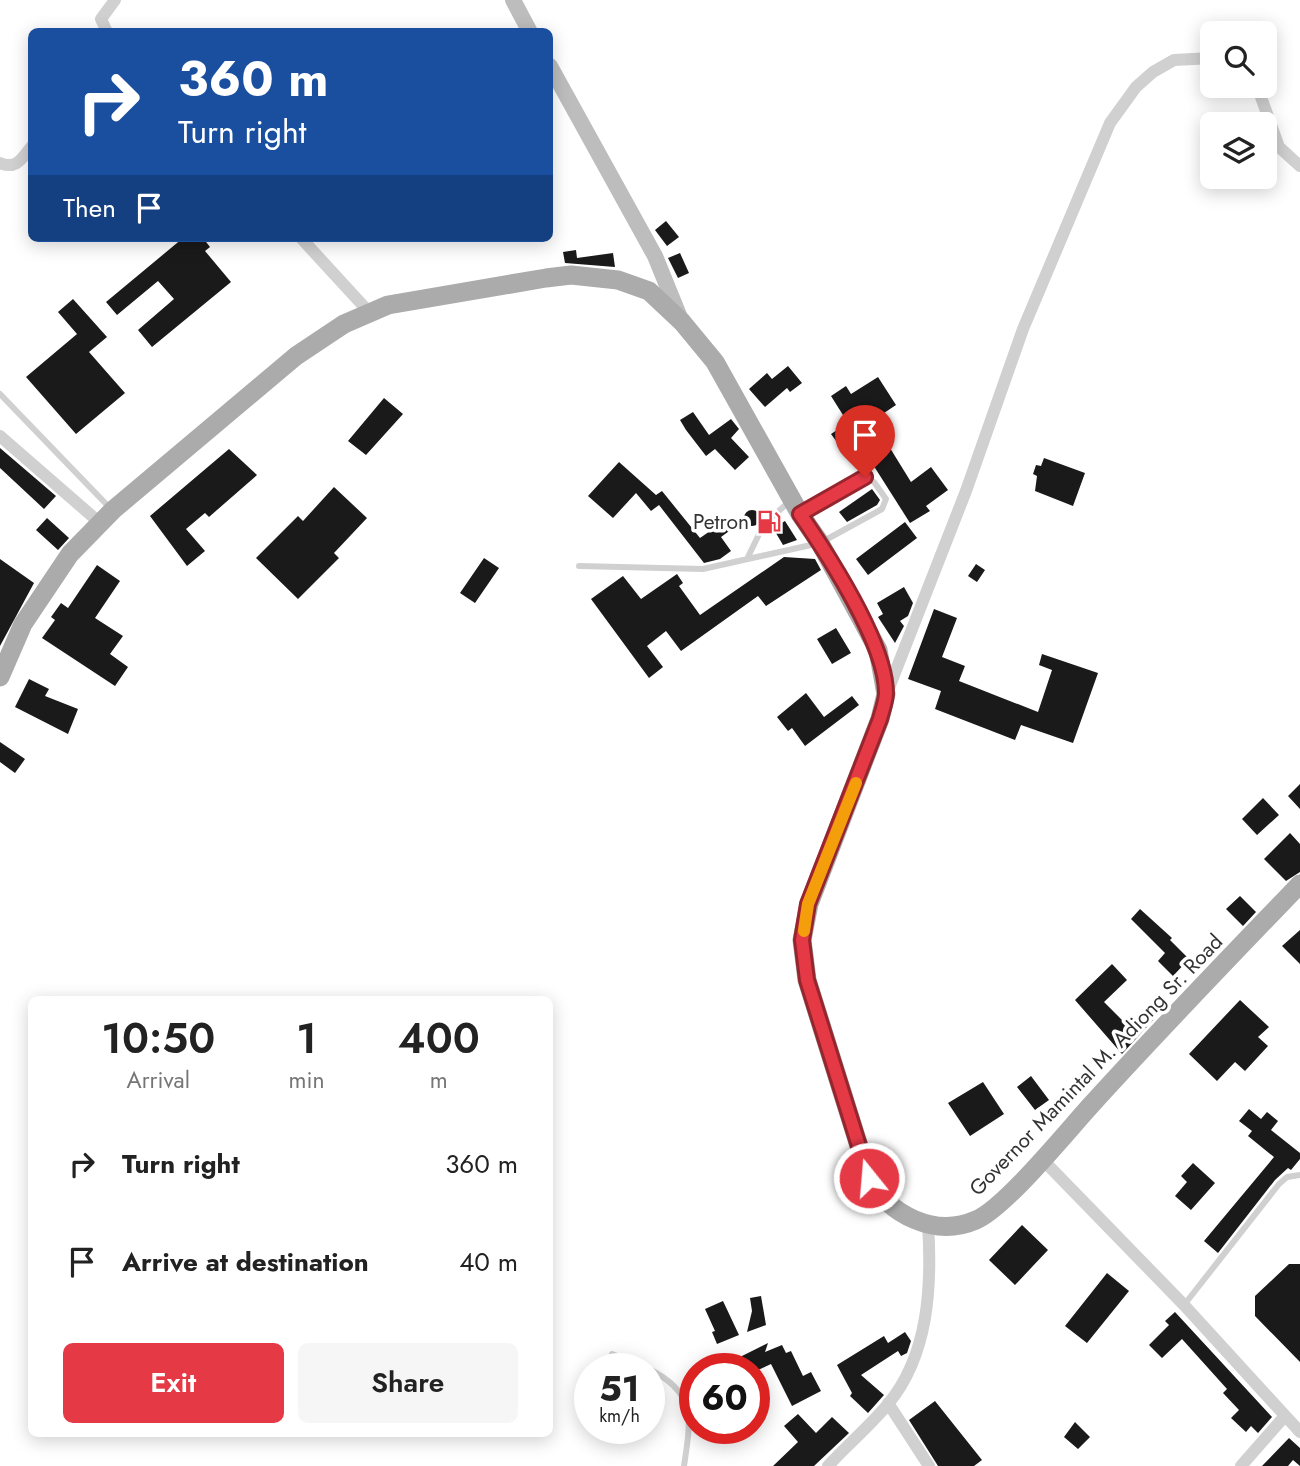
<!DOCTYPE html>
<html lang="en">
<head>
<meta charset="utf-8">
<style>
  body { margin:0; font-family:Jost,sans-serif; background:#f6f6f6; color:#222; height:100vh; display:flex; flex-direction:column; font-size:26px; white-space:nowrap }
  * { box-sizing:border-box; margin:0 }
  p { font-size:23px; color:#767676 }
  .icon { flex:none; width:38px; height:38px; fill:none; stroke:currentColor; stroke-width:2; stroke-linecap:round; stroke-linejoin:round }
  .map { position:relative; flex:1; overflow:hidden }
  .drawer { position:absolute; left:28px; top:996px; width:525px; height:441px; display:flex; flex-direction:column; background:#fff; border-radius:10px; box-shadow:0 4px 18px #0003 }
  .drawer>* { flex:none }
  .hud { position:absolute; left:28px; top:28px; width:525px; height:214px; border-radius:10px; box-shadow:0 4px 18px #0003; background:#1a4fa0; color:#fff; overflow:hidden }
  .fabs { position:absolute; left:1200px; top:21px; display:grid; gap:14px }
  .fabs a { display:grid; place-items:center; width:77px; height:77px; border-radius:10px; background:#fff; box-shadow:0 4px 18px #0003; font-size:35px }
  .speed { position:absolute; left:574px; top:1353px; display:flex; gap:14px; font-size:35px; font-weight:700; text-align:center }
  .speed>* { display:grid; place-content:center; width:91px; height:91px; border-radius:50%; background:#fff; box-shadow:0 4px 18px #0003; line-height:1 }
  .speed small { font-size:18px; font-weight:400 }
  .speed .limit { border:10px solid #d22; background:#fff; color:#111 }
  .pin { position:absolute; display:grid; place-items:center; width:60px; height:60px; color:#fff; margin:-72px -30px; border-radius:50% 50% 50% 0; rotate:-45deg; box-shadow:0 0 7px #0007 }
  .pin .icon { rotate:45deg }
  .me { position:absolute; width:77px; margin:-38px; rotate:343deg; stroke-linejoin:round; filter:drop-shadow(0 0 5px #0008) }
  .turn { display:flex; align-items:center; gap:24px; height:147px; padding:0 35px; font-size:32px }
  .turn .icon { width:91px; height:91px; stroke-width:2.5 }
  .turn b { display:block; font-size:49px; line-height:60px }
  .then { display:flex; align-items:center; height:66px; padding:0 35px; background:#0003; gap:14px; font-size:26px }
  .eta { display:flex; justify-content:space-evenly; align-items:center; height:119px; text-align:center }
  .eta b { font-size:42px; font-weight:600; line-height:49px }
  .primary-button { display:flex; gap:14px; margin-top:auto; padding:14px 35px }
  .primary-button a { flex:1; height:80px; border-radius:10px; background:#e63946; color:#fff; font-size:28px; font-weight:600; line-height:80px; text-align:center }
  .primary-button a+a { background:#f6f6f6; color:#222 }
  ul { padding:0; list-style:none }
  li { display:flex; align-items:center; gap:21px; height:98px; padding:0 35px }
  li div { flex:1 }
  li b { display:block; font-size:26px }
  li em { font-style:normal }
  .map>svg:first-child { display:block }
  .building { fill:#1a1a1a }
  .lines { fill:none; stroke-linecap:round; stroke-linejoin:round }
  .lane { stroke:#d0d0d0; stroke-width:6 }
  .street { stroke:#d0d0d0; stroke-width:12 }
  .secondary { stroke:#bdbdbd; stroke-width:16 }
  .primary { stroke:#ababab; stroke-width:19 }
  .route-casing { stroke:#96252e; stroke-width:18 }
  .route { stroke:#e63946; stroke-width:12 }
  .slow { stroke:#f59e0b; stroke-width:12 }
  .labels { text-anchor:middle; stroke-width:7; stroke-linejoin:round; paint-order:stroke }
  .poi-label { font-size:21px; fill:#333; stroke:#fff; text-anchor:end }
  .street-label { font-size:21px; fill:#333; stroke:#fff }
</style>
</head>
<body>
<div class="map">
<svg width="1300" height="1466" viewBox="0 0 1300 1466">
  <rect width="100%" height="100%" fill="#fff"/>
  <!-- building -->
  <path class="building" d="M 666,221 L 679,237 L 667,246 L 655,230 Z
    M 183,238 L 203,238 L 210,247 L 205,251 L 231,282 L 152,347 L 138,330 L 174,299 L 158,281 L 117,315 L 106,302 Z
    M 576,250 L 577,258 L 613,253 L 615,267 L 565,263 L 563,252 Z
    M 680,253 L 689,273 L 678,278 L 668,258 Z
    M 73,299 L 107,337 L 89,352 L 125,393 L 76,434 L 26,377 L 77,334 L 58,312 Z
    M 788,366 L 802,383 L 790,392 L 787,388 L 765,407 L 749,389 L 767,373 L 772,379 Z
    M 878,377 L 896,405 L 869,423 L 871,427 L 850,440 L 866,461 L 856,468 L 831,434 L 848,423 L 831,396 L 846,386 L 851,394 Z
    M 384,398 L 403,414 L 366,455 L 348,441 Z
    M 693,412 L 709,435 L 731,419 L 739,429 L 731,438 L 749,457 L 735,470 L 715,449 L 706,456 L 686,430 L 680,420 Z
    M 0,448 L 56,496 L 44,509 L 0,468 Z
    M 890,448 L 911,482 L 931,467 L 948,490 L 926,506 L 930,511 L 910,523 L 870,460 Z
    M 229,449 L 257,475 L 209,517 L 205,513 L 186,529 L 205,551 L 187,566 L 150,516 Z
    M 1044,458 L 1085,473 L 1073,506 L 1035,491 L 1037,476 L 1033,474 L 1036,465 L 1041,466 Z
    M 619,462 L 656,495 L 662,491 L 700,538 L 726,520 L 732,529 L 721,537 L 731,551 L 720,559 L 704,563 L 659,505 L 651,511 L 636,493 L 613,518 L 588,496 Z
    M 334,487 L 367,518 L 334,553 L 339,558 L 298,599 L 256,558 L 298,516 L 303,521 Z
    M 872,489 L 880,500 L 877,505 L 847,522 L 839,512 Z
    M744 518a8 8 0 1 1 16 0a8 8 0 1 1-16 0Z
    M 47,518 L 69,538 L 58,550 L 36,530 Z
    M 785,521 L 797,540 L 783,545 L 773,528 Z
    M 905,522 L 917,538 L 868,575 L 856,559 Z
    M 784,557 L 815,559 L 821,570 L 766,606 L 758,596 L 681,651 L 666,631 L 647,646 L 663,667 L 649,678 L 591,599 L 623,576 L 641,599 L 677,574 L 683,583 L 679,586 L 700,615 Z
    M 484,558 L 499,568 L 475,603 L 460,593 Z
    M 0,559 L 34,583 L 0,646 Z
    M 976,564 L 985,570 L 977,582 L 968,576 Z
    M 97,565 L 120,581 L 95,618 L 123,636 L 110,654 L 128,667 L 115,686 L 42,638 L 55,620 L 51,617 L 61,603 L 68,608 Z
    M 904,587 L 913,603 L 908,616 L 900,621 L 904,626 L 895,643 L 878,617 L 883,614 L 877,603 Z
    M 934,609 L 957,618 L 942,657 L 965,666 L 959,681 L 1038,712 L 1052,670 L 1039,665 L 1042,654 L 1098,673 L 1073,743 L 1021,725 L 1015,740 L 935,709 L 941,691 L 908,679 Z
    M 836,628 L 851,653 L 832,664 L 817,639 Z
    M 29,679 L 49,689 L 45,696 L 78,709 L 68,734 L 15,707 Z
    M 806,693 L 824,717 L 852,696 L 859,705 L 805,746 L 792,728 L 788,731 L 777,717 Z
    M 0,742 L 25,759 L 15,773 L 0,762 Z
    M 1300,784 L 1300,809 L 1288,796 Z
    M 1263,798 L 1279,815 L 1257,835 L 1242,819 Z
    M 1290,833 L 1300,844 L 1300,872 L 1286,881 L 1264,859 Z
    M 1240,896 L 1256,912 L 1243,926 L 1226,909 Z
    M 1140,909 L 1172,938 L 1170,940 L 1189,959 L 1173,976 L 1158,961 L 1165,953 L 1131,919 Z
    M 1300,930 L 1300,964 L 1282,946 Z
    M 1112,964 L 1127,980 L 1104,1002 L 1129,1027 L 1146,1010 L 1155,1018 L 1122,1054 L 1075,1000 Z
    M 1240,1000 L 1269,1027 L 1258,1037 L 1268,1046 L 1245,1071 L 1235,1062 L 1217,1081 L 1189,1054 Z
    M 1031,1076 L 1049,1100 L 1035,1110 L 1017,1087 Z
    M 983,1082 L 1004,1114 L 970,1136 L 948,1103 Z
    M 1249,1109 L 1261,1119 L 1267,1112 L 1278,1121 L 1271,1130 L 1300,1153 L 1300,1159 L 1291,1170 L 1288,1168 L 1275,1180 L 1218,1253 L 1204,1241 L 1274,1157 L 1248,1136 L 1252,1131 L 1239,1121 Z
    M 1193,1163 L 1215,1183 L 1191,1210 L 1175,1196 L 1187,1182 L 1181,1176 Z
    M 1022,1225 L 1048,1250 L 1015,1285 L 989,1260 Z
    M 1289,1264 L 1300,1264 L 1300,1362 L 1255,1316 L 1255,1296 Z
    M 1107,1273 L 1129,1291 L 1087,1343 L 1065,1326 Z
    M 761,1296 L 766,1325 L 747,1332 L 752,1311 L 750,1298 Z
    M 723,1301 L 739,1335 L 717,1344 L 712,1332 L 715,1331 L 705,1309 Z
    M 1175,1312 L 1272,1417 L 1258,1433 L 1251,1426 L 1246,1432 L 1231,1418 L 1239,1410 L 1223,1393 L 1227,1389 L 1182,1339 L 1162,1358 L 1149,1345 L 1169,1325 L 1165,1321 Z
    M 905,1332 L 911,1341 L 907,1353 L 901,1356 L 898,1351 L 861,1375 L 884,1395 L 868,1413 L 850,1396 L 852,1393 L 837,1365 L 884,1336 L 888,1343 Z
    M 768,1343 L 765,1352 L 782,1345 L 786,1353 L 791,1351 L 803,1376 L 811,1372 L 821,1391 L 792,1406 L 771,1364 L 754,1372 L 754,1368 L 744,1368 L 738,1358 Z
    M 935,1401 L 982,1460 L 974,1466 L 938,1466 L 909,1420 Z
    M 798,1414 L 816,1433 L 832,1417 L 849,1433 L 814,1466 L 773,1466 L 798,1442 L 784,1426 Z
    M 1075,1422 L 1090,1437 L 1078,1449 L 1064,1437 Z
    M 1289,1438 L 1300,1448 L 1300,1466 L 1293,1460 L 1288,1466 L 1262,1466 Z"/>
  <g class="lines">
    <!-- lane -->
    <path class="lane" d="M 0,394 L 111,509
      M 747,559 L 764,524 L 790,501
      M 579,566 L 703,569 L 820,543 L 882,509 L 886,499 L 874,482 L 865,477 L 804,512
      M 1184,1305 L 1279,1184 L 1287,1177 L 1300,1175
      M 612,1354 L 647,1368
      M 649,1369 C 697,1393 691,1419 684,1466"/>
    <!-- street -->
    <path class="street" d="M 107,32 L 101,19 L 115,0
      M 1257,86 L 1279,147 L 1300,166
      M 0,163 C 17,170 22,158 32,146
      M 301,238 L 368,311
      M 0,436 L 100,523
      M 887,693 L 966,491 L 1023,329 L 1110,123 L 1136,87 L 1153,72 L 1174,60 L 1213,58
      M 1042,1159 L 1184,1305 L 1300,1432
      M 888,1403 L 929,1466
      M 828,1466 C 847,1445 870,1426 888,1404 C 929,1355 932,1285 928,1224
      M 1241,1466 L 1284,1417"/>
    <!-- secondary -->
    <path class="secondary" d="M 513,0 L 530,32
      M 550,66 L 655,256 L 681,320"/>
    <!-- primary -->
    <path class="primary" d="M 0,677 L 23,624 L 70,554 L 113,510 L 296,356 L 344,324 L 388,305 L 546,278 L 571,275 L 618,280 L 649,291 L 682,322 L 715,362 L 800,514 L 820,543 L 878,650 L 886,694 L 880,719 L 809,904 L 802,940 L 807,980 L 869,1178 C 889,1215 935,1238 976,1220 C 1005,1208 1068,1130 1092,1104 C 1160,1029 1230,957 1300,884"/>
  </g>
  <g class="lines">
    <!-- route casing -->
    <g class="route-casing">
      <path id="route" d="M 865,477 L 800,514 C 828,555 886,644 886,693 C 886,701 882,711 880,719 L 808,904 L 802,940 L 807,980 L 869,1178"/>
    </g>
    <!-- route -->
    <use href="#route" class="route"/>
    <!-- slow -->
    <path class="slow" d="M 804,931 L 808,904 L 856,783"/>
  </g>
  <!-- icons -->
  <defs>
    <g id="fuel-bare" transform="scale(1.89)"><path d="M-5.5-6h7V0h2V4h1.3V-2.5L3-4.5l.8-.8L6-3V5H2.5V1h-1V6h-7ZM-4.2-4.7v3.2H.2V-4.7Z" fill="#e63946" stroke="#fff" stroke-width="2.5" paint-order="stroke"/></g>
  </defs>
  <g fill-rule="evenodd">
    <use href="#fuel-bare" x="769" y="522"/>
  </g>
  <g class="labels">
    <!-- poi labels -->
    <g class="poi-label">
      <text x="749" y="529">Petron</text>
    </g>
    <!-- street labels -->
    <g class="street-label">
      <text transform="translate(1096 1065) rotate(-46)" y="7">Governor Mamintal M. Adiong Sr. Road</text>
    </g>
  </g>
</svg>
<div class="fabs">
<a><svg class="icon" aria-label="search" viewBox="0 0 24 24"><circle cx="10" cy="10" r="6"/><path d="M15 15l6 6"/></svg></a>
<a><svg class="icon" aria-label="layers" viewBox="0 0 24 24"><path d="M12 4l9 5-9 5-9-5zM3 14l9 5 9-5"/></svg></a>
</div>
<div class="speed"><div>51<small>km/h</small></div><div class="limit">60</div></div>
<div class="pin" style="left:865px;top:477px;background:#d93025"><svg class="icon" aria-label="arrive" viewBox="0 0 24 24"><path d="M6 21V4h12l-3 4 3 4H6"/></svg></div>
<svg class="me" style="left:869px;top:1178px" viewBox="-20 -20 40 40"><circle r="17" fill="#e63946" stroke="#fff" stroke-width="3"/><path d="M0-11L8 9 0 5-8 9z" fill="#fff"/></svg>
<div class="hud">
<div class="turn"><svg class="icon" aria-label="right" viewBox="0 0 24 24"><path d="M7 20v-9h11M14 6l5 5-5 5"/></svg><div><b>360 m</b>Turn right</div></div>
<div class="then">Then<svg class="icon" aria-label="arrive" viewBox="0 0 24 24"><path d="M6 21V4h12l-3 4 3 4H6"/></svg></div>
</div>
<section class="drawer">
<div class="eta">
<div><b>10:50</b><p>Arrival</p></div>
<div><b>1</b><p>min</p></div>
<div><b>400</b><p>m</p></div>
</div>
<ul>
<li><svg class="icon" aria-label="right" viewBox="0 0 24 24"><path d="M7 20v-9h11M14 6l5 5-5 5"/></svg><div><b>Turn right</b></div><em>360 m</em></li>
<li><svg class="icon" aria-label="arrive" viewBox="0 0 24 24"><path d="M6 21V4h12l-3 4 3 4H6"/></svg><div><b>Arrive at destination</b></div><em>40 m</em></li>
</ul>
<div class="primary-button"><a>Exit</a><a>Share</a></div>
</section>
</div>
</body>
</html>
